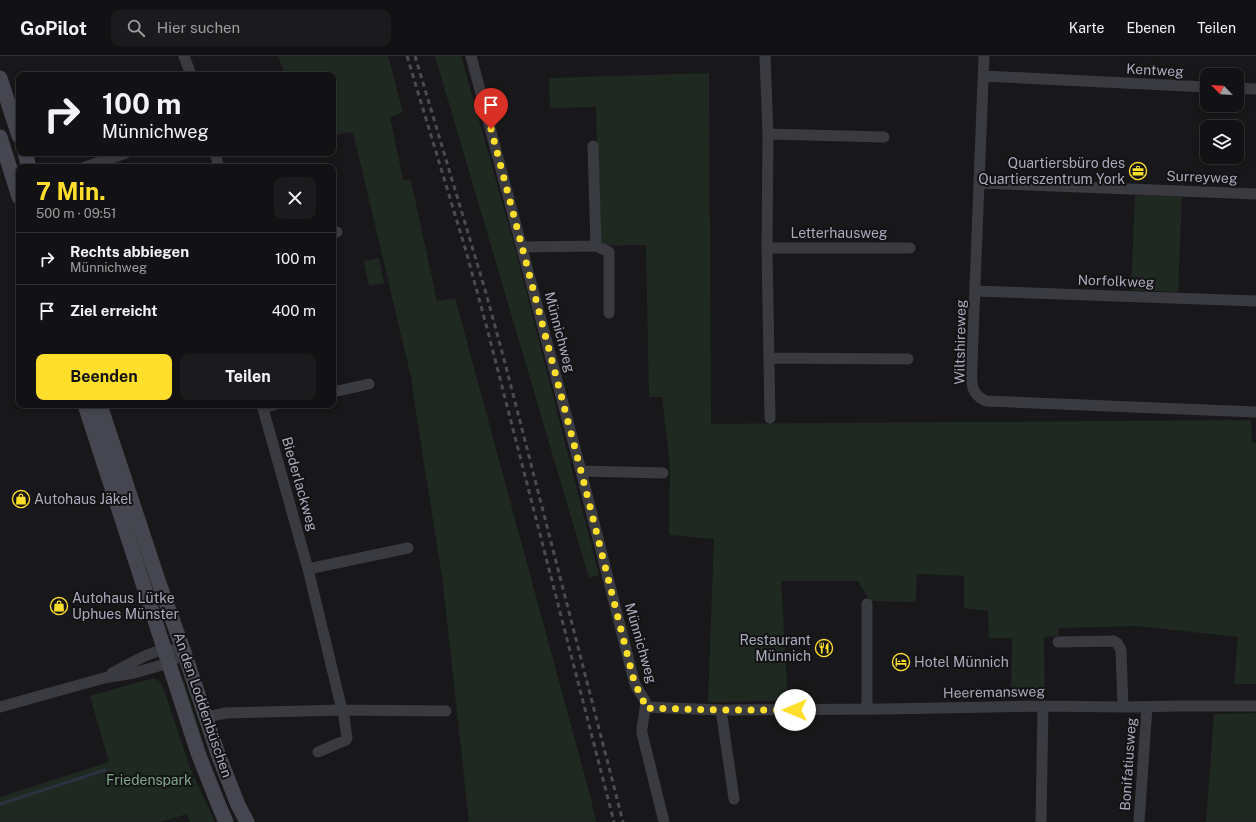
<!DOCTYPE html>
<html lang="de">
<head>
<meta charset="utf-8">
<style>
  body { margin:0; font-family:"Public Sans",sans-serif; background:#1b1b1d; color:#f1f3f6; height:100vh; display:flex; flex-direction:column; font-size:15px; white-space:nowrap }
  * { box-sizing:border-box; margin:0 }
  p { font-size:13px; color:#9c9ea0 }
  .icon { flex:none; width:22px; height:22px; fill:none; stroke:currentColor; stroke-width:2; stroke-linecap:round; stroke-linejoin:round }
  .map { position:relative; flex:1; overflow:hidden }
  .side { position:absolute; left:16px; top:108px; width:320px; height:244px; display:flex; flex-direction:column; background:#121214; border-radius:8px; box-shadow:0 2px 6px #0003,0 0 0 1px #313234 }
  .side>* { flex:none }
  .guide { position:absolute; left:16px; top:16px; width:320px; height:84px; border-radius:8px; box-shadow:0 2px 6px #0003,0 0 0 1px #313234; background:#121214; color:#f1f3f6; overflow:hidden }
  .needle { width:26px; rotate:295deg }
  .controls { position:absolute; left:1200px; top:12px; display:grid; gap:8px }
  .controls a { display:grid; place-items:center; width:44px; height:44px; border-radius:8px; background:#121214; box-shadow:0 2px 6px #0003,0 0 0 1px #313234; font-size:20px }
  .pin { position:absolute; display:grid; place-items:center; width:34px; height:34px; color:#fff; margin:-41px -17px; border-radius:50% 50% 50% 0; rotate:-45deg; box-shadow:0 0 4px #0007 }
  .pin .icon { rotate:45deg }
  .me { position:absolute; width:44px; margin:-22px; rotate:270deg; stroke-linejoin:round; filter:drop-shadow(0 0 3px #0008) }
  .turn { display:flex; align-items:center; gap:14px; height:84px; padding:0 20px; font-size:18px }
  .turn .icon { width:52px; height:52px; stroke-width:2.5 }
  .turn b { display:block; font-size:28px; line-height:34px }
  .round { display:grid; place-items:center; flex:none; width:42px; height:42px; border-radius:8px; background:#1b1b1d }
  .head { display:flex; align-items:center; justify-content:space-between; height:68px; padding:0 20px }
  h1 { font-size:24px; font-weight:700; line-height:30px; color:#ffdf2b }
  .action { display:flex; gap:8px; margin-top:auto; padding:8px 20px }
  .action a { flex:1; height:46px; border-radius:8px; background:#ffdf2b; color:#111; font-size:16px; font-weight:700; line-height:46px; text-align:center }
  .action a+a { background:#1b1b1d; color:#f1f3f6 }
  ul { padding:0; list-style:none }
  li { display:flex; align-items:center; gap:12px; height:52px; padding:0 20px; border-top:1px solid #313234 }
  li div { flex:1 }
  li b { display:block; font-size:15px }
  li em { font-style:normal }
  header { display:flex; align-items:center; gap:24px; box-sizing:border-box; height:56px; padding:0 20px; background:#121214; border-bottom:1px solid #313234 }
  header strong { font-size:19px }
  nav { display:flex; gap:22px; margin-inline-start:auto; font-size:14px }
  .search { width:280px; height:36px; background:#1b1b1d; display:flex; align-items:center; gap:10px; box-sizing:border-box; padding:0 14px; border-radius:8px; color:#9c9ea0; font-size:15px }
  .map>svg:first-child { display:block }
  .green { fill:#1f2922 }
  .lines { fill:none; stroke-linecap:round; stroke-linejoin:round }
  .stream { stroke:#2c3340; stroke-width:3 }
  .minor { stroke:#3a3a41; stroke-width:11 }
  .secondary { stroke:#464650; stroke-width:15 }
  .rail { stroke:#4b4b55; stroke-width:3; stroke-dasharray:5 4; stroke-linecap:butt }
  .route { stroke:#ffdf2b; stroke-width:7; stroke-dasharray:0 12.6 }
  .labels { text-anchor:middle; stroke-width:4; stroke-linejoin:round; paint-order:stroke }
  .street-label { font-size:14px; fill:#a9abbb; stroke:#131215 }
  .poi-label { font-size:14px; fill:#a9abbb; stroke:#131215; text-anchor:start }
  .park-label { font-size:14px; fill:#7ea888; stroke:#131215 }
</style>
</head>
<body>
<header>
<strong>GoPilot</strong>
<div class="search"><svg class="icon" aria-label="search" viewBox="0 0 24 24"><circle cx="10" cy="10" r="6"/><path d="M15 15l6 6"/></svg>Hier suchen</div>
<nav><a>Karte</a><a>Ebenen</a><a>Teilen</a></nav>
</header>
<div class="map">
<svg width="1256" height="766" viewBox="0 0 1256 766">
  <rect width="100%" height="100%" fill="#18181a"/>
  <!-- green -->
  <path class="green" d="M 278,0 L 388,0 L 403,56 L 390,62 L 403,123 L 411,125 L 437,245 L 455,242 L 591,743 L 596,766 L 469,766 L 442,520 L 418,370 L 411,321 L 353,76 L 333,79 L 333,19 L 285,19 Z
    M 435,0 L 461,0 L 515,192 L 599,519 L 589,522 Z
    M 709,17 L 711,368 L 1251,364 L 1252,387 L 1256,387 L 1256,628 L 1234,628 L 1238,581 L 1137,570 L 1059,572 L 1058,580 L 1044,581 L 1045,638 L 1011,638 L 1012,582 L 989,582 L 988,555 L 964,552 L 964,520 L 917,518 L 916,546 L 870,545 L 858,525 L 781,525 L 788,645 L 708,646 L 714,483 L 669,479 L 670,409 L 662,341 L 649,341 L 646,189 L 600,190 L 596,51 L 550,52 L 549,22 Z
    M 1135,139 L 1182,141 L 1178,236 L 1131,234 Z
    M 379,202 L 384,227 L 369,230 L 364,205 Z
    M 154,622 L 159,625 L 163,631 L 190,712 L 215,766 L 190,766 L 187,758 L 161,766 L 0,766 L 0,741 L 109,706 L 90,640 Z
    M 184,625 L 205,692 L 202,693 L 181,626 Z
    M 1256,657 L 1256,766 L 1206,766 L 1214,658 Z"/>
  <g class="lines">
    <!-- stream -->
    <path class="stream" d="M 0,748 L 105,714"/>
    <!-- minor -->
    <path class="minor" d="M 184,0 L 191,19
      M 471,0 L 581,415 L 634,625 C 636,632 642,639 645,645 C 647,652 641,668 642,677 L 664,766
      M 765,0 L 768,78 L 767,192 L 770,362
      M 984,0 L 972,306 C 972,323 968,337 986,345 L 1256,356
      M 983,20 L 1207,31
      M 1237,32 L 1256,33
      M 768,78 L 884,81
      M 593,90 L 596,190
      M 215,97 L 219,111
      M 85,111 L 126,97
      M 979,127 L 1256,138
      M 333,177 L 337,176
      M 522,191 L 596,190 L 609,196 L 609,257
      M 767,192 L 910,192
      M 976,235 L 1256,245
      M 769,302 L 908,303
      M 333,336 L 369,328
      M 262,349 L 308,513 L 342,654
      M 263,351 L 274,349
      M 581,415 L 663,417
      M 308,513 L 408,492
      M 1058,586 L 1114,585 L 1117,587 L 1121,594 L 1123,651
      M 112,617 C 129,609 153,592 172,594
      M 0,651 L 104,622 L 134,617 L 169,607 L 184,596
      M 645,651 L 721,654 L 887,653 L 1043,650 L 1123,651 L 1180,650 L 1256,650
      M 867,653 L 867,548
      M 721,654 L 734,743
      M 206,661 L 226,657 L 343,654 L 446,655
      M 318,696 L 346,684 L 347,682 L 343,654
      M 1041,766 L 1043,650
      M 1139,766 L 1147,651"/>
    <!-- secondary -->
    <path class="secondary" d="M 0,22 L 19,80
      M 0,81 L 19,141
      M 25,97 L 29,111
      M 85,349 L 198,697 L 219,750 L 226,766
      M 100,349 L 158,524 L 184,596 L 218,698 L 238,749 L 247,766"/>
    <!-- rail -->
    <path class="rail" d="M 407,0 L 466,195 L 487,272 L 614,766
      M 415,0 L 486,237 L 505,307 L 623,766"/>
  </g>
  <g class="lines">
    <!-- route -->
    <path class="route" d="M 491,73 L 581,415 L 634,625 C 637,634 644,642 645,652 L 721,654 L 795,654"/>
  </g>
  <!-- icons -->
  <defs>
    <g id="office-ring" transform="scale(0.9)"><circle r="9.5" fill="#131215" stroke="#ffdf2b" stroke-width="1.5"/><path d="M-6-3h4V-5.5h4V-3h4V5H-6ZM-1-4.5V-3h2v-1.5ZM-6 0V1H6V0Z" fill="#ffdf2b"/></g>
    <g id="shop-ring" transform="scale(0.9)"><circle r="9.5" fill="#131215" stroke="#ffdf2b" stroke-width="1.5"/><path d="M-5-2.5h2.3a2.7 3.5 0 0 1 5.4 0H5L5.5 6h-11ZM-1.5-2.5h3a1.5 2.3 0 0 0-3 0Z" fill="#ffdf2b"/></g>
    <g id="restaurant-ring" transform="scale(0.9)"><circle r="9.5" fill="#131215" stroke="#ffdf2b" stroke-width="1.5"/><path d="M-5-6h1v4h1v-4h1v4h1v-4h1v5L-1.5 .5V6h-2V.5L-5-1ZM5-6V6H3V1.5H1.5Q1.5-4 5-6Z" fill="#ffdf2b"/></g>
    <g id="hotel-ring" transform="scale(0.9)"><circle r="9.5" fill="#131215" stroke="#ffdf2b" stroke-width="1.5"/><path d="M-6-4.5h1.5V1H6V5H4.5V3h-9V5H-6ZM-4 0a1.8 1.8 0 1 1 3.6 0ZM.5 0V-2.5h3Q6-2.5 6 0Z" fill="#ffdf2b"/></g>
  </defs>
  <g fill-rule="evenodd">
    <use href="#office-ring" x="1138" y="115"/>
    <use href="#shop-ring" x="21" y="443"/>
    <use href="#shop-ring" x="59" y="550"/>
    <use href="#restaurant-ring" x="824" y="592"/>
    <use href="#hotel-ring" x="901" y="606"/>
  </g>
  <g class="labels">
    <!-- street labels -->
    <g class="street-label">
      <text transform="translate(1155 14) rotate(3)" y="5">Kentweg</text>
      <text transform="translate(1202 121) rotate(2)" y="5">Surreyweg</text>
      <text x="839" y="182">Letterhausweg</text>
      <text transform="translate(1116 225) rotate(2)" y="5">Norfolkweg</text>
      <text transform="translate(560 276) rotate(75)" y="5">Münnichweg</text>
      <text transform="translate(960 286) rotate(-89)" y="5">Wiltshireweg</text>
      <text transform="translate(300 428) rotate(74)" y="5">Biederlackweg</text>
      <text transform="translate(641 587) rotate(74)" y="5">Münnichweg</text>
      <text transform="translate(994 636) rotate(-1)" y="5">Heeremansweg</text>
      <text transform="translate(203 649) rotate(71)" y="5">An den Loddenbüschen</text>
      <text transform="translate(1128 708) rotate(-86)" y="5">Bonifatiusweg</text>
    </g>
    <!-- poi labels -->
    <g class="poi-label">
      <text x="1125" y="112" text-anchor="end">Quartiersbüro des<tspan x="1125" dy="16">Quartierszentrum York</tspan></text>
      <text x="34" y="448">Autohaus Jäkel</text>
      <text x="72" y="547">Autohaus Lütke<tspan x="72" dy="16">Uphues Münster</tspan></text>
      <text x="811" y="589" text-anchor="end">Restaurant<tspan x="811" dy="16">Münnich</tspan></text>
      <text x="914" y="611">Hotel Münnich</text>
    </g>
    <!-- park labels -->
    <g class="park-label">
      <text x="149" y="729">Friedenspark</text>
    </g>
  </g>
</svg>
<div class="controls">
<a><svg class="needle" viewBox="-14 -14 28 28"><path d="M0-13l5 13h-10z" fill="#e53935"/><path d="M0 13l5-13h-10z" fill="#9c9ea0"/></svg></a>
<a><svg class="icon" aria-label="layers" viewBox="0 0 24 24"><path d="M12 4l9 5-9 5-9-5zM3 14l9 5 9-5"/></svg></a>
</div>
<div class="pin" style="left:491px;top:73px;background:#d93025"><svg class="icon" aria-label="arrive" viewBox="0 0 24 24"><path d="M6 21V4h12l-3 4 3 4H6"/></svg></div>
<svg class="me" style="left:795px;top:654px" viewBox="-20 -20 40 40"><circle r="19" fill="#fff"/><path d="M0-13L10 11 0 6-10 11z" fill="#ffdf2b"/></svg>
<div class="guide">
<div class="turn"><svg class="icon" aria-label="right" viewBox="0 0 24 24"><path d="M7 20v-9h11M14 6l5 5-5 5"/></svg><div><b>100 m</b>Münnichweg</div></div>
</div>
<section class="side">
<div class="head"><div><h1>7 Min.</h1><p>500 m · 09:51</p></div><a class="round"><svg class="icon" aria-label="close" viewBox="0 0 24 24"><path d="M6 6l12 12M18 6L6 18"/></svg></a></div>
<ul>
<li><svg class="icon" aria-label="right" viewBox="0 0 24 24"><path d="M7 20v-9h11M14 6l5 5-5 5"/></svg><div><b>Rechts abbiegen</b><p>Münnichweg</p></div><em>100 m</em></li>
<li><svg class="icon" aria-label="arrive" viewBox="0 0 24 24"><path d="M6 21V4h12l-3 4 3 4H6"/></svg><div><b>Ziel erreicht</b></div><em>400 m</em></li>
</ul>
<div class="action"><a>Beenden</a><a>Teilen</a></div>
</section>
</div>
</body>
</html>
